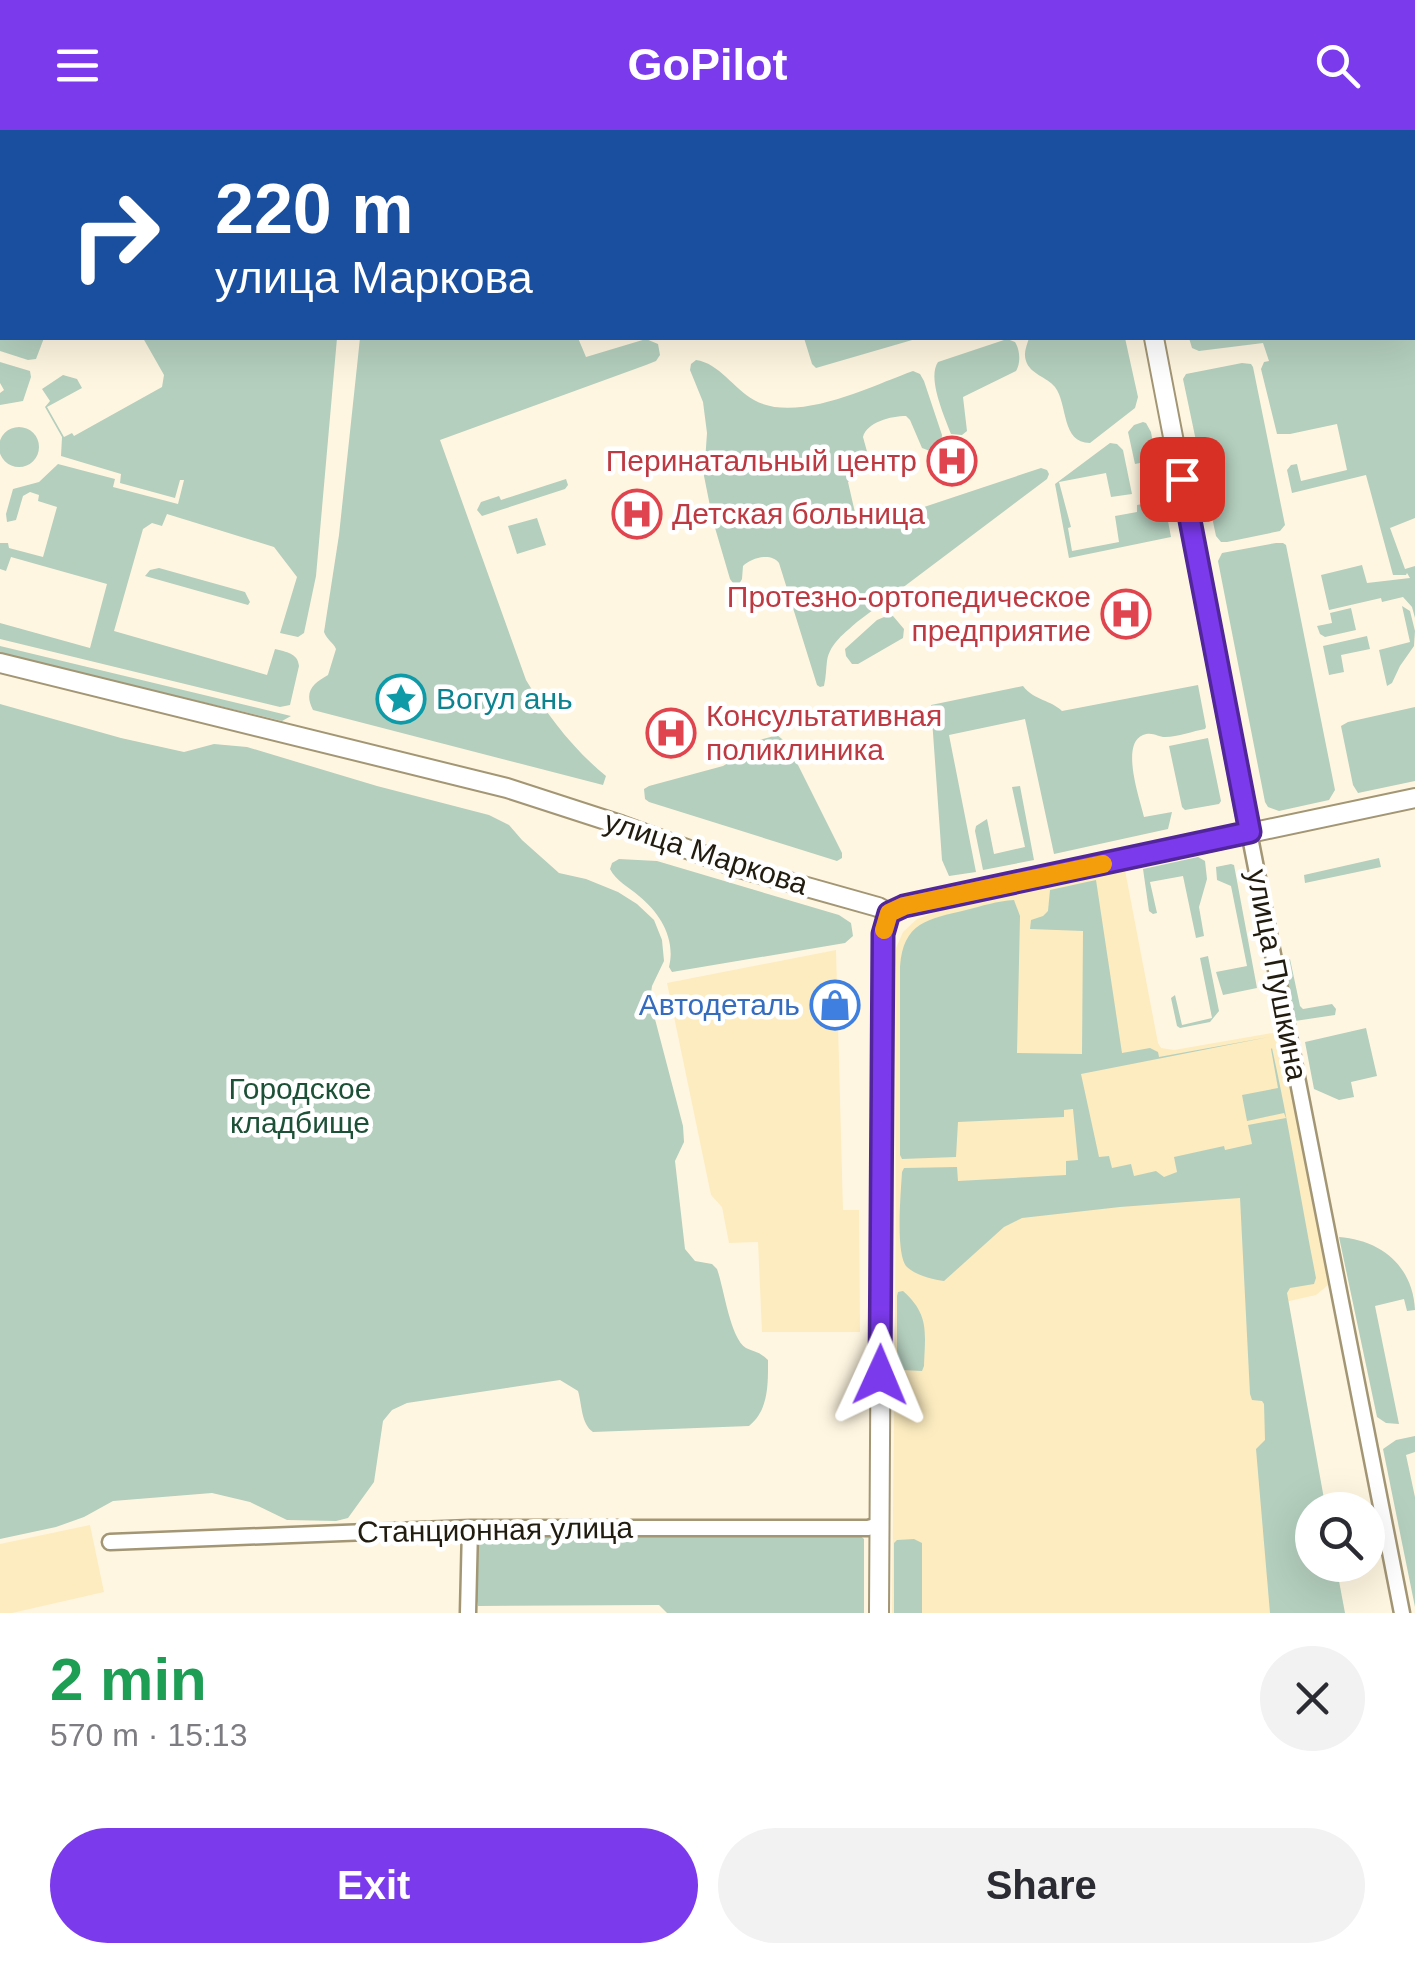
<!DOCTYPE html>
<html lang="en">
<head>
<meta charset="utf-8">
<style>
  body { margin:0; font-family:Arial,sans-serif; background:#f2f2f3; color:#2b2b33; height:100vh; display:flex; flex-direction:column; font-size:38px; white-space:nowrap }
  * { box-sizing:border-box; margin:0 }
  p { font-size:32px; color:#7c7c81 }
  .icon { flex:none; width:55px; height:55px; fill:none; stroke:currentColor; stroke-width:2; stroke-linecap:round; stroke-linejoin:round }
  .map { position:relative; height:1483px; overflow:hidden }
  .sheet { display:flex; flex-direction:column; background:#fff; flex:1 }
  .sheet>* { flex:none }
  .top-card { position:absolute; left:0px; top:0px; width:1415px; height:210px; box-shadow:0 10px 40px #0002; background:#1a4fa0; color:#fff; overflow:hidden }
  .controls { position:absolute; left:1295px; top:1362px; display:grid; gap:20px }
  .controls a { display:grid; place-items:center; width:90px; height:90px; border-radius:50%; background:#fff; box-shadow:0 10px 40px #0002; font-size:50px }
  .pin { position:absolute; display:grid; place-items:center; width:85px; height:85px; color:#fff; margin:-42px; border-radius:20px; box-shadow:0 5px 15px #0006 }
  .me { position:absolute; width:110px; margin:-55px; rotate:1deg; stroke-linejoin:round; filter:drop-shadow(0 0 8px #0008) }
  .turn { display:flex; align-items:center; gap:35px; height:210px; padding:0 50px; font-size:45px }
  .turn .icon { width:130px; height:130px; stroke-width:2.5 }
  .turn b { display:block; font-size:70px; line-height:85px }
  .round { display:grid; place-items:center; flex:none; width:105px; height:105px; border-radius:52px; background:#f2f2f3 }
  .summary { display:flex; align-items:center; justify-content:space-between; height:170px; padding:0 50px }
  h1 { font-size:60px; font-weight:700; line-height:75px; color:#1e9e55 }
  .action { display:flex; gap:20px; margin-top:auto; padding:20px 50px }
  .action a { flex:1; height:115px; border-radius:60px; background:#7c3aed; color:#fff; font-size:40px; font-weight:700; line-height:115px; text-align:center }
  .action a+a { background:#f2f2f3; color:#2b2b33 }
  header { display:flex; justify-content:space-between; align-items:center; height:130px; padding:0 50px; background:#7c3aed; color:#fff; font-size:45px; font-weight:700 }
  .map>svg:first-child { display:block }
  .built { fill:#fdecc0 }
  .green { fill:#b4cfbe }
  .lines { fill:none; stroke-linecap:round; stroke-linejoin:round }
  .minor-casing { stroke:#a39675; stroke-width:19 }
  .tertiary-casing { stroke:#a39675; stroke-width:22 }
  .minor { stroke:#fff; stroke-width:14 }
  .tertiary { stroke:#fff; stroke-width:18 }
  .route-casing { stroke:#51269a; stroke-width:25 }
  .route { stroke:#7c3aed; stroke-width:18 }
  .slow { stroke:#f59e0b; stroke-width:18 }
  .labels { text-anchor:middle; stroke-width:9; stroke-linejoin:round; paint-order:stroke }
  .health-label { font-size:30px; fill:#be3a42; stroke:#fff; text-anchor:end }
  .culture-label { font-size:30px; fill:#0d838f; stroke:#fff; text-anchor:start }
  .street-label { font-size:30px; fill:#211c0f; stroke:#fff }
  .shop-label { font-size:30px; fill:#366cbe; stroke:#fff; text-anchor:end }
  .park-label { font-size:30px; fill:#1d5137; stroke:#fff }
</style>
</head>
<body>
<header><svg class="icon" aria-label="menu" viewBox="0 0 24 24"><path d="M4 6h16M4 12h16M4 18h16"/></svg>GoPilot<svg class="icon" aria-label="search" viewBox="0 0 24 24"><circle cx="10" cy="10" r="6"/><path d="M15 15l6 6"/></svg></header>
<div class="map">
<svg width="1415" height="1483" viewBox="0 0 1415 1483">
  <rect width="100%" height="100%" fill="#fff6e1"/>
  <!-- built -->
  <path class="built" d="M 1125,740 L 1158,913 L 1161,918 L 1174,920 L 1284,901 L 1328,1155 L 1316,1165 L 1285,1172 L 1312,1380 L 1312,1435 L 1343,1483 L 892,1483 L 896,1088 L 895,830 L 896,818 L 903,802 L 917,789 L 941,780 Z
    M 836,820 L 843,1080 L 859,1080 L 860,1202 L 762,1202 L 758,1112 L 729,1113 L 722,1077 L 711,1065 L 667,853 Z
    M 90,1395 L 104,1462 L 12,1483 L 0,1483 L 0,1414 Z"/>
  <!-- green -->
  <path class="green" d="M 0,0 L 210,0 L 211,2 L 2,2 L 2,44 L 0,44 Z
    M 2,131 L 2,208 L 44,208 L 36,229 L 28,230 L 0,221 L 0,140 Z
    M 1415,148 L 1415,388 L 1390,398 L 1405,439 L 1415,436 L 1415,488 L 1412,477 L 1403,467 L 1382,472 L 1381,468 L 1329,480 L 1321,445 L 1362,435 L 1367,453 L 1410,448 L 1407,443 L 1406,445 L 1393,445 L 1366,345 L 1292,363 L 1287,340 L 1291,335 L 1297,334 L 1301,351 L 1347,340 L 1337,294 L 1290,304 L 1277,304 L 1261,239 L 1264,232 L 1269,231 L 1263,213 L 1199,221 L 1192,218 L 1189,208 L 1412,208 L 1412,149 Z
    M 143,208 L 337,208 L 316,446 L 304,503 L 298,507 L 280,503 L 297,447 L 274,417 L 167,384 L 162,396 L 152,393 L 143,399 L 114,501 L 267,545 L 275,519 C 286,522 298,523 299,536 L 290,575 L 280,577 L 0,509 L 0,493 L 90,518 L 107,454 L 11,427 L 6,441 L 0,439 L 0,413 L 8,413 L 9,418 L 43,427 L 57,377 L 38,371 L 39,365 L 30,362 L 23,366 L 16,390 L 7,392 L 6,384 L 13,359 L 39,352 L 58,334 L 115,349 L 113,357 L 178,374 L 184,350 L 180,350 L 175,368 L 120,353 L 121,344 L 61,326 L 62,307 L 45,277 L 50,271 L 42,259 L 63,245 L 77,249 L 82,258 L 47,277 L 64,307 L 72,303 L 74,306 L 162,257 L 164,245 Z
    M 360,208 L 578,208 L 586,227 L 646,209 L 658,214 L 660,225 L 656,231 L 646,235 L 440,310 L 526,550 C 547,585 574,620 606,646 L 603,655 L 313,580 C 303,561 314,553 328,545 L 336,519 C 333,512 327,510 324,502 L 339,405 Z
    M 804,208 L 919,208 L 816,238 L 812,234 Z
    M 1029,208 L 1125,208 L 1138,267 L 1135,278 L 1090,313 C 1061,313 1068,274 1055,257 C 1047,247 1030,244 1026,231 C 1023,223 1027,215 1029,208 Z
    M 1007,209 L 1015,212 C 1020,220 1021,233 1016,241 L 963,267 L 967,301 L 962,305 L 951,304 C 944,285 927,248 938,232 Z
    M 696,230 C 719,233 734,259 754,270 C 797,294 871,256 913,241 L 920,244 L 924,251 L 942,305 L 941,314 L 930,321 L 922,318 L 910,290 L 906,286 C 891,286 867,292 863,307 L 871,336 L 869,341 L 853,347 L 848,352 L 856,387 L 861,393 L 870,395 L 1041,338 L 1047,340 L 1049,344 L 1047,349 L 857,492 C 845,503 830,513 827,531 C 826,539 826,547 824,556 L 820,557 L 817,555 L 779,433 C 771,422 751,428 743,436 L 742,449 L 739,454 L 733,453 L 730,449 L 713,391 L 704,346 L 707,303 L 703,272 L 690,240 L 691,234 Z
    M 0,232 L 30,241 L 31,247 L 23,271 L 0,275 L 0,263 L 4,260 L 0,253 Z
    M 1242,233 L 1251,234 L 1253,237 L 1285,395 L 1280,401 L 1227,412 L 1221,412 L 1216,406 L 1183,249 L 1186,244 Z
    M 1143,292 L 1146,293 L 1151,302 L 1162,365 L 1151,367 L 1145,332 L 1135,334 L 1128,302 L 1134,295 Z
    M-1 317a20 20 0 1 1 40 0a20 20 0 1 1-40 0Z
    M 1110,313 L 1117,314 L 1123,320 L 1132,364 L 1111,367 L 1106,343 L 1059,352 L 1071,397 L 1068,398 L 1072,421 L 1119,412 L 1115,386 L 1137,382 L 1137,375 L 1164,370 L 1171,407 L 1069,428 L 1055,354 Z
    M 566,349 L 568,355 L 565,359 L 482,386 L 477,380 L 481,372 L 499,366 L 501,370 Z
    M 537,388 L 546,415 L 517,424 L 508,396 Z
    M 1276,413 L 1283,413 L 1286,415 L 1335,660 L 1329,670 L 1279,681 L 1268,677 L 1265,672 L 1218,431 L 1222,423 Z
    M 159,438 L 245,462 L 250,472 L 248,475 L 145,446 L 150,440 Z
    M 1402,476 L 1410,481 L 1415,501 L 1414,516 L 1400,536 L 1392,553 L 1387,556 L 1379,520 L 1410,512 Z
    M 1351,478 L 1356,500 L 1325,507 L 1320,504 L 1317,496 L 1332,493 L 1330,483 Z
    M 889,485 L 893,486 L 904,499 L 903,508 L 858,534 L 852,534 L 846,526 L 845,519 L 877,490 Z
    M 1367,506 L 1370,519 L 1341,525 L 1344,542 L 1329,545 L 1323,516 Z
    M 0,516 L 291,586 L 282,591 L 13,527 L 0,523 Z
    M 1198,555 L 1206,597 L 1205,599 C 1193,601 1178,607 1165,607 C 1158,607 1152,601 1143,605 C 1120,614 1140,669 1144,687 L 1172,682 L 1168,699 L 1054,724 L 1025,589 L 949,605 L 976,742 L 949,746 L 942,730 L 931,575 L 1023,556 C 1035,571 1051,570 1062,581 Z
    M 0,574 L 121,608 L 184,622 L 214,614 L 247,617 L 377,656 L 489,685 L 509,695 L 522,710 L 559,743 L 586,749 L 618,762 L 637,774 L 654,790 L 662,810 L 664,831 L 652,856 L 650,870 L 683,996 L 684,1012 L 675,1031 L 685,1119 L 695,1131 L 712,1134 L 717,1139 C 724,1158 730,1208 746,1218 C 756,1223 757,1220 768,1230 C 768,1254 769,1280 749,1296 L 593,1302 C 581,1294 582,1274 578,1261 L 560,1250 L 407,1273 L 392,1280 L 383,1291 L 374,1352 L 348,1388 L 336,1391 L 287,1390 L 250,1372 L 212,1363 L 113,1371 L 84,1387 L 56,1397 L 0,1409 Z
    M 1415,577 L 1415,651 L 1358,663 L 1353,655 L 1341,596 L 1348,592 Z
    M 777,605 L 787,613 L 842,723 L 842,728 L 837,731 L 649,672 L 645,669 L 644,659 L 649,656 L 723,636 L 728,633 C 735,613 758,611 777,605 Z
    M 1208,608 L 1221,671 L 1219,674 L 1185,680 L 1182,677 L 1169,616 Z
    M 1020,656 L 1034,730 L 983,740 L 975,701 L 976,696 L 987,689 L 994,724 L 1025,717 L 1012,657 Z
    M 1198,727 L 1205,731 L 1207,749 L 1199,777 L 1204,806 L 1196,808 L 1183,746 L 1150,752 L 1157,783 L 1153,784 L 1149,781 L 1143,739 Z
    M 1379,728 L 1381,737 L 1305,753 L 1304,745 Z
    M 619,729 L 657,731 L 839,785 L 851,793 L 853,806 L 845,813 L 672,842 L 669,837 C 676,809 660,783 639,766 C 629,757 616,751 610,739 L 612,733 Z
    M 1231,734 L 1234,735 L 1257,858 L 1223,865 L 1216,842 L 1247,836 L 1231,756 L 1217,750 L 1216,737 Z
    M 1096,750 L 1122,923 L 1150,918 L 1158,922 L 1159,927 L 1269,907 L 1081,944 L 1099,1027 L 1109,1026 L 1112,1038 L 1131,1034 L 1134,1046 L 1156,1041 L 1164,1047 L 1177,1042 L 1174,1027 L 1224,1016 L 1225,1020 L 1252,1014 L 1248,995 L 1286,988 L 1284,983 L 1247,991 L 1242,965 L 1278,958 L 1271,919 L 1272,918 C 1289,995 1301,1071 1316,1148 L 1314,1154 L 1290,1158 L 1287,1163 L 1326,1380 L 1312,1380 L 1312,1435 L 1336,1435 L 1345,1483 L 1270,1483 L 1256,1319 L 1265,1310 L 1264,1274 L 1262,1271 L 1252,1270 L 1250,1264 L 1240,1068 L 1120,1077 L 1022,1088 L 1004,1097 L 944,1151 C 934,1150 915,1145 907,1137 C 895,1125 901,1061 902,1042 L 904,1038 L 957,1037 L 958,1051 L 1066,1045 L 1066,1031 L 1078,1030 L 1073,979 L 1064,980 L 1064,987 L 958,992 L 956,1027 L 902,1029 L 900,1025 L 900,837 C 903,792 928,789 966,780 C 982,776 997,771 1014,770 L 1020,786 L 1017,923 L 1082,924 L 1083,801 L 1030,799 L 1031,790 L 1043,786 L 1048,781 L 1050,760 Z
    M 1208,826 L 1219,881 L 1210,892 L 1180,898 L 1177,896 L 1171,868 L 1175,865 L 1182,895 L 1212,888 L 1200,828 Z
    M 1283,829 L 1290,829 L 1300,876 L 1303,879 L 1332,874 L 1336,879 L 1335,885 L 1295,891 L 1292,889 L 1280,832 Z
    M 1366,898 L 1377,946 L 1351,952 L 1354,967 L 1339,970 L 1314,959 L 1305,912 Z
    M 1339,1107 C 1381,1110 1413,1136 1415,1180 L 1407,1181 L 1404,1169 L 1375,1176 L 1399,1294 L 1386,1293 L 1377,1287 Z
    M 903,1161 C 930,1185 925,1203 924,1236 L 922,1241 L 902,1240 L 897,1236 L 897,1166 L 898,1162 Z
    M 1415,1306 L 1415,1322 L 1406,1325 L 1415,1367 L 1415,1477 L 1383,1319 L 1396,1310 Z
    M 857,1403 L 864,1409 L 864,1483 L 667,1483 L 659,1475 L 478,1476 L 477,1470 L 477,1415 L 483,1405 Z
    M 914,1409 L 922,1413 L 922,1483 L 894,1483 L 894,1413 L 897,1410 Z"/>
  <g class="lines">
    <!-- minor casing -->
    <g class="minor-casing">
      <path id="minor" d="M 1249,702 L 1402,1483
        M 110,1412 L 470,1398 L 868,1398 L 879,1395
        M 468,1483 L 470,1398"/>
    </g>
    <!-- tertiary casing -->
    <g class="tertiary-casing">
      <path id="tertiary" d="M 1117,0 L 1117,2
        M 1154,208 L 1249,702
        M 0,533 L 507,658 L 621,695 L 739,738 L 878,777 L 889,783
        M 889,783 L 905,776 L 1415,668
        M 879,1483 L 883,804 L 889,783"/>
    </g>
    <!-- minor -->
    <use href="#minor" class="minor"/>
    <!-- tertiary -->
    <use href="#tertiary" class="tertiary"/>
  </g>
  <g class="lines">
    <!-- route casing -->
    <g class="route-casing">
      <path id="route" d="M 880,1245 L 883,804 L 889,783 L 904,776 L 1250,702 L 1182,349"/>
    </g>
    <!-- route -->
    <use href="#route" class="route"/>
    <!-- slow -->
    <path class="slow" d="M 884,800 L 889,783 L 904,776 L 1103,734"/>
  </g>
  <!-- icons -->
  <defs>
    <g id="hospital-ring" transform="scale(2.5)"><circle r="9.5" fill="#fff" stroke="#e0444e" stroke-width="1.5"/><path d="M-5-5h3v3.5h4V-5h3V5h-3V1.5h-4V5h-3Z" fill="#e0444e"/></g>
    <g id="sight-ring" transform="scale(2.5)"><circle r="9.5" fill="#fff" stroke="#0f9aa8" stroke-width="1.5"/><path d="M0-6L1.8-2.2L6-1.7L2.9 1.2L3.7 5.4L0 3.3L-3.7 5.4L-2.9 1.2L-6-1.7L-1.8-2.2Z" fill="#0f9aa8"/></g>
    <g id="shop-ring" transform="scale(2.5)"><circle r="9.5" fill="#fff" stroke="#3f7fe0" stroke-width="1.5"/><path d="M-5-2.5h2.3a2.7 3.5 0 0 1 5.4 0H5L5.5 6h-11ZM-1.5-2.5h3a1.5 2.3 0 0 0-3 0Z" fill="#3f7fe0"/></g>
  </defs>
  <g fill-rule="evenodd">
    <use href="#hospital-ring" x="952" y="331"/>
    <use href="#hospital-ring" x="637" y="384"/>
    <use href="#hospital-ring" x="1126" y="484"/>
    <use href="#sight-ring" x="401" y="569"/>
    <use href="#hospital-ring" x="671" y="603"/>
    <use href="#shop-ring" x="835" y="875"/>
  </g>
  <g class="labels">
    <!-- health labels -->
    <g class="health-label">
      <text x="917" y="341">Перинатальный центр</text>
      <text x="672" y="394" text-anchor="start">Детская больница</text>
      <text x="1091" y="477">Протезно-ортопедическое<tspan x="1091" dy="34">предприятие</tspan></text>
      <text x="706" y="596" text-anchor="start">Консультативная<tspan x="706" dy="34">поликлиника</tspan></text>
    </g>
    <!-- culture labels -->
    <g class="culture-label">
      <text x="436" y="579">Вогул ань</text>
    </g>
    <!-- street labels -->
    <g class="street-label">
      <text transform="translate(706 723) rotate(18)" y="10">улица Маркова</text>
      <text transform="translate(1277 845) rotate(79)" y="10">улица Пушкина</text>
      <text transform="translate(495 1400) rotate(-1)" y="10">Станционная улица</text>
    </g>
    <!-- shop labels -->
    <g class="shop-label">
      <text x="800" y="885">Автодеталь</text>
    </g>
    <!-- park labels -->
    <g class="park-label">
      <text x="300" y="969">Городское<tspan x="300" dy="34">кладбище</tspan></text>
    </g>
  </g>
</svg>
<div class="controls">
<a><svg class="icon" aria-label="search" viewBox="0 0 24 24"><circle cx="10" cy="10" r="6"/><path d="M15 15l6 6"/></svg></a>
</div>
<div class="pin" style="left:1182px;top:349px;background:#d93025"><svg class="icon" aria-label="arrive" viewBox="0 0 24 24"><path d="M6 21V4h12l-3 4 3 4H6"/></svg></div>
<svg class="me" style="left:880px;top:1245px" viewBox="-20 -20 40 40"><path d="M0-17L14 15 0 8-14 15z" fill="#7c3aed" stroke="#fff" stroke-width="4"/></svg>
<div class="top-card">
<div class="turn"><svg class="icon" aria-label="right" viewBox="0 0 24 24"><path d="M7 20v-9h11M14 6l5 5-5 5"/></svg><div><b>220 m</b>улица Маркова</div></div>
</div>
</div>
<section class="sheet">
<div class="summary"><div><h1>2 min</h1><p>570 m · 15:13</p></div><a class="round"><svg class="icon" aria-label="close" viewBox="0 0 24 24"><path d="M6 6l12 12M18 6L6 18"/></svg></a></div>
<div class="action"><a>Exit</a><a>Share</a></div>
</section>
</body>
</html>
